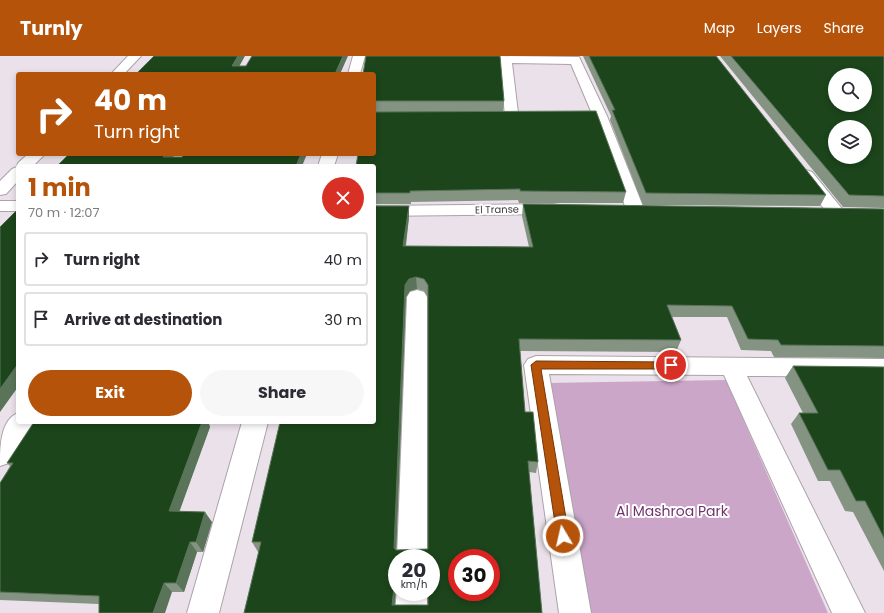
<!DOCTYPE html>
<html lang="en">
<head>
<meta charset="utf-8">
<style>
  body { margin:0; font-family:Poppins,sans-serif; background:#f7f7f7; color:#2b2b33; height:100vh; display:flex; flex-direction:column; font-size:15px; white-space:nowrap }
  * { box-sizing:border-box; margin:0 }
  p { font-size:13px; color:#7c7c81 }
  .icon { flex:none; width:22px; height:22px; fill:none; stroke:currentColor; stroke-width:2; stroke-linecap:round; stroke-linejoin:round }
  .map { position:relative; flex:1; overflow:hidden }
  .sheet { position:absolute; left:16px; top:108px; width:360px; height:260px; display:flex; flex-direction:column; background:#fff; border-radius:4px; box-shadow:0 2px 6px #0003 }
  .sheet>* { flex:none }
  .guide { position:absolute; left:16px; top:16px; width:360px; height:84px; border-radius:4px; box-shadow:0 2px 6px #0003; background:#b45309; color:#fff; overflow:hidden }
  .fabs { position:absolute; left:828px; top:12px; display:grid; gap:8px }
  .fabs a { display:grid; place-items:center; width:44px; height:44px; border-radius:50%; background:#fff; box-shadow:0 2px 6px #0003; font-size:20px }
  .speed { position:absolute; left:388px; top:493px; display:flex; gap:8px; font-size:20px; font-weight:700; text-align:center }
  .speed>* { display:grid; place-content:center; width:52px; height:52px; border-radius:50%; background:#fff; box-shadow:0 2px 6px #0003; line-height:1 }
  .speed small { font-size:10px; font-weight:400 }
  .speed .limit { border:6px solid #d22; background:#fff; color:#111 }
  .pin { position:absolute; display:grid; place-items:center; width:34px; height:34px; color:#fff; margin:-17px; border:2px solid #fff; border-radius:50%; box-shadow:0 1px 4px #0007 }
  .me { position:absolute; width:44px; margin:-22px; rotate:351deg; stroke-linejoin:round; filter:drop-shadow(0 0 3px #0008) }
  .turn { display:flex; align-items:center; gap:14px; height:84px; padding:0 12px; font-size:18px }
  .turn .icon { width:52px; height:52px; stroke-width:2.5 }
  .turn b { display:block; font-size:28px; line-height:34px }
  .round { display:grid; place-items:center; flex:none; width:42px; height:42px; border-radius:21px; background:#f7f7f7 }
  .overview { display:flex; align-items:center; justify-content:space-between; height:68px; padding:0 12px }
  h1 { font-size:24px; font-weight:700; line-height:30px; color:#b45309 }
  .action { display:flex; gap:8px; margin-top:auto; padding:8px 12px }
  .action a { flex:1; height:46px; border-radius:24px; background:#b45309; color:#fff; font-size:16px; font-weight:700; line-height:46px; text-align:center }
  .action a+a { background:#f7f7f7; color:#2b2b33 }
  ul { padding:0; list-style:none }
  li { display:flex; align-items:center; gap:12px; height:54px; margin:0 8px 6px; padding:0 4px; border:2px solid #e1e1e2; border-radius:4px }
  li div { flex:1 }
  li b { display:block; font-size:15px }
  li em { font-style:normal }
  header { display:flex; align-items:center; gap:24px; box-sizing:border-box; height:56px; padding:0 20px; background:#b45309; color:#fff }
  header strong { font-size:19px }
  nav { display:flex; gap:22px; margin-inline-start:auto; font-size:14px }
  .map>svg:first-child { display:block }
  .green { fill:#cba6c8 }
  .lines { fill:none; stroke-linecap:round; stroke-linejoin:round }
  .minor-casing { stroke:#aba2aa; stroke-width:2 }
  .minor { fill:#fff; fill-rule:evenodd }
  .wall { fill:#849382; fill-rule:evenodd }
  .shaded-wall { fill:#5a7459 }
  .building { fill:#1c451b; stroke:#5a7459; fill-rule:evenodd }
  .route { fill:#b45309; stroke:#753606 }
  .labels { text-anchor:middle; stroke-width:4; stroke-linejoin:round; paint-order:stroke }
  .far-street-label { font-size:10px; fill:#3f3b3f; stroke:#fff }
  .near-park-label { font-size:14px; fill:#70356e; stroke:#fff }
</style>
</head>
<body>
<header>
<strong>Turnly</strong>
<nav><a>Map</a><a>Layers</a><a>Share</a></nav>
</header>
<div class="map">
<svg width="884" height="557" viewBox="0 0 884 557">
  <rect width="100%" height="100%" fill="#ebe1ea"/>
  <!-- green -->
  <path class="green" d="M 726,324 L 828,557 L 588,557 L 546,327 Z"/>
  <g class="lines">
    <!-- minor casing -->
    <g class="minor-casing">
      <path id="minor" d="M 128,0 L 141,0 L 124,18 L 111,18 Z
        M 353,0 L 365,0 L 360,18 L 348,18 Z
        M 500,0 L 579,1 L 607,60 L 644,153 L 641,157 L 635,158 L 629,157 L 626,153 L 593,60 L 571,8 L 512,7 L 518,57 L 542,58 L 544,61 L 542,64 C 532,67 517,67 507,64 L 505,61 Z
        M 28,98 L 45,98 L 33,110 L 18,110 L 18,125 L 6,138 L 0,139 L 0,125 L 12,113 L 17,111 L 18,107 Z
        M 322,98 L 338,98 L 334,110 L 318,110 Z
        M 806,114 L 812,116 L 843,154 L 846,158 L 843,162 L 837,163 L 831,162 L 798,119 L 800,116 Z
        M 0,145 L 18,145 L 18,155 L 0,155 Z
        M 553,148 L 559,149 L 562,153 L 559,157 L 553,158 L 374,160 L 374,150 Z
        M 417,234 L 424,236 L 427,241 L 427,502 L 397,502 L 407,241 L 410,236 Z
        M 536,300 L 884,303 L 884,321 L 747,320 L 865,557 L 832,557 L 724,319 L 549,318 L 591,557 L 559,557 L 524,309 L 528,303 Z
        M 18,357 L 18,366 L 34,366 L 9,407 L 0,410 C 0,392 0,364 18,357 Z
        M 242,366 L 268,366 L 219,557 L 187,557 Z
        M 397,532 L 397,536 L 427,536 L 427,557 L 395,557 Z"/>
    </g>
    <!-- minor -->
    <use href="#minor" class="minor"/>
  </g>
  <!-- wall -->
  <path class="wall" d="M 583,0 L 716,0 L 826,139 L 820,150 L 643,149 L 610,64 L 611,60 Z
    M 720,0 L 884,0 L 884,152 L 843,151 Z
    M 374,18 L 504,45 L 503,56 L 374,56 Z
    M 374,110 L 626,136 L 623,147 L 519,147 L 518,144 L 411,146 L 411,148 L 374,148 Z
    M 523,148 L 884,153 L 884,302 L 774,301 L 771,295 L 741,294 L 727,261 L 672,261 L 681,284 L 676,296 L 520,295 L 525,356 L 538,406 L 536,417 L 529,416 L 542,557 L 244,557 L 259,496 L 258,496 L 252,486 L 409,161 L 406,190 L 529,191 L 522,160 ZM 417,233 L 424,235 L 428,241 L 428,493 L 396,494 L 406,241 L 410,235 ZM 397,502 L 431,502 L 428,549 L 395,549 L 396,531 L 397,531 Z
    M 793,310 L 884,311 L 884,515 L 853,456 L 845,455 L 830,425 L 818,425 L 791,368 L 799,357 L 803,357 L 785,322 Z
    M 34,366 L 210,366 L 209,368 L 210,371 L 179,455 L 212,466 L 203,496 L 197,496 L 184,536 L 172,536 L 99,548 L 0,544 L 0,427 L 10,410 L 7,407 Z"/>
  <!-- shaded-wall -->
  <path class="shaded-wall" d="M 238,0 L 245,0 L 235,18 L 232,10 Z
    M 343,0 L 348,0 L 340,18 L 335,18 Z
    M 165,98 L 175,98 L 168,110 L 163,101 Z
    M 301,98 L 307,98 L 302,110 L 296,110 Z
    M 409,150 L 409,161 L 404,202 L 403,190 Z
    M 416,221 L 417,233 L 410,235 L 406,241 L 396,502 L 394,492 L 405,229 L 409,223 Z
    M 18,308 L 18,331 L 0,356 L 0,333 Z
    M 202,366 L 210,366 L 209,368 L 210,371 L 176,465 L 169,455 Z
    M 205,456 L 212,466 L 203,496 L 196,486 Z
    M 190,486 L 197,496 L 184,536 L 176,527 Z
    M 395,522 L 396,531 L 394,557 L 392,549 Z
    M 164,527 L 172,536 L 165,557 L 153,557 Z"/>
  <!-- building -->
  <path class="building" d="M 154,0 L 238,0 L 232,10 L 246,10 L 252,0 L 343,0 L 335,18 L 136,18 Z
    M 366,0 L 500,0 L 504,45 L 374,45 L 374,18 L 363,18 Z
    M 589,0 L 716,0 L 826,139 L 646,137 L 612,54 L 615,54 Z
    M 731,0 L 884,0 L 884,140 L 849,139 ZM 835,19 L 865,19 L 865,49 L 835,49 ZM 835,71 L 865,71 L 865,101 L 835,101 Z
    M 596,55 L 626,136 L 520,135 L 520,133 L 410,135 L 410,137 L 374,137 L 374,110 L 356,110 L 358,98 L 374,98 L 374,56 Z
    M 69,98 L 165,98 L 163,101 L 182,101 L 184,98 L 301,98 L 296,110 L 57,110 Z
    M 523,148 L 884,153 L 884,290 L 781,289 L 778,284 L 748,283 L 732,250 L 667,249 L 681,284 L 519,283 L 525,356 L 533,356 L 538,406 L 528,405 L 542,557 L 244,557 L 261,486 L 252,486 L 280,366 L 374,366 L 374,150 L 409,150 L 403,190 L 533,191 ZM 416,221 L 424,223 L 428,229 L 428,493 L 396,494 L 394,492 L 405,229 L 409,223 ZM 397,502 L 431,502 L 431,536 L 428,536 L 428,549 L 392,549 L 395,522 L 397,522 L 397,524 ZM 457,502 L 491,502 L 491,536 L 457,536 Z
    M 18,153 L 18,308 L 0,333 L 0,171 Z
    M 793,310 L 884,311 L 884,482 L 865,445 L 856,445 L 840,414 L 828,414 L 799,357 L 818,357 Z
    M 34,366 L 202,366 L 169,455 L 205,456 L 196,486 L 190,486 L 176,527 L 164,527 L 153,557 L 99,557 L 99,540 L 0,536 L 0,427 L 13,407 L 7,407 Z"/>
  <!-- route -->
  <path class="route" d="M 536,305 L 671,306 L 676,309 L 671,313 L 541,313 L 569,480 L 567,484 L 563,485 L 558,484 L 557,480 L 531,309 Z"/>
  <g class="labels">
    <!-- far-street labels -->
    <g class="far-street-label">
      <text transform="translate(497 153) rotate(-1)" y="4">El Transe</text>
    </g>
    <!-- near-park labels -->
    <g class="near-park-label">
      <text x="672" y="460">Al Mashroa Park</text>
    </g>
  </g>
</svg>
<div class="fabs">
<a><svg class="icon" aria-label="search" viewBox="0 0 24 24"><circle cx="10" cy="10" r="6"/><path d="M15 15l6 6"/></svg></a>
<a><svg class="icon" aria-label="layers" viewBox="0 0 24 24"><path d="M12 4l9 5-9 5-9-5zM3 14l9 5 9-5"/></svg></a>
</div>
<div class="speed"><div>20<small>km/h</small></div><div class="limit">30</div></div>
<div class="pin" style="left:671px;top:309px;background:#d93025"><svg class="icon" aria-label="arrive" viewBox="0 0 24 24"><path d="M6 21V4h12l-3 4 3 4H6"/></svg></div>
<svg class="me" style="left:563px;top:480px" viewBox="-20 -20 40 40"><circle r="17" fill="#b45309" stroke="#fff" stroke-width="3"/><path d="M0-11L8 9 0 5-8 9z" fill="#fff"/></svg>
<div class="guide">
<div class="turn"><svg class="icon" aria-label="right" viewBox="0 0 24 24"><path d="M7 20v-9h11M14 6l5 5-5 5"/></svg><div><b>40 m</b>Turn right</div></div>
</div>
<section class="sheet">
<div class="overview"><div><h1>1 min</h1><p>70 m · 12:07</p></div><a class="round" style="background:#d93025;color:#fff"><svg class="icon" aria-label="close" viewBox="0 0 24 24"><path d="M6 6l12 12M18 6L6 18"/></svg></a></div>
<ul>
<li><svg class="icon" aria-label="right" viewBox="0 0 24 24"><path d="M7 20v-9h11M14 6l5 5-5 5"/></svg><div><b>Turn right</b></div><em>40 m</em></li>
<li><svg class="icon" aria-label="arrive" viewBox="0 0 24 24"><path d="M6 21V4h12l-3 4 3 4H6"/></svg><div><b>Arrive at destination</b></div><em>30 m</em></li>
</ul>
<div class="action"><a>Exit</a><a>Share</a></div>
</section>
</div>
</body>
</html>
